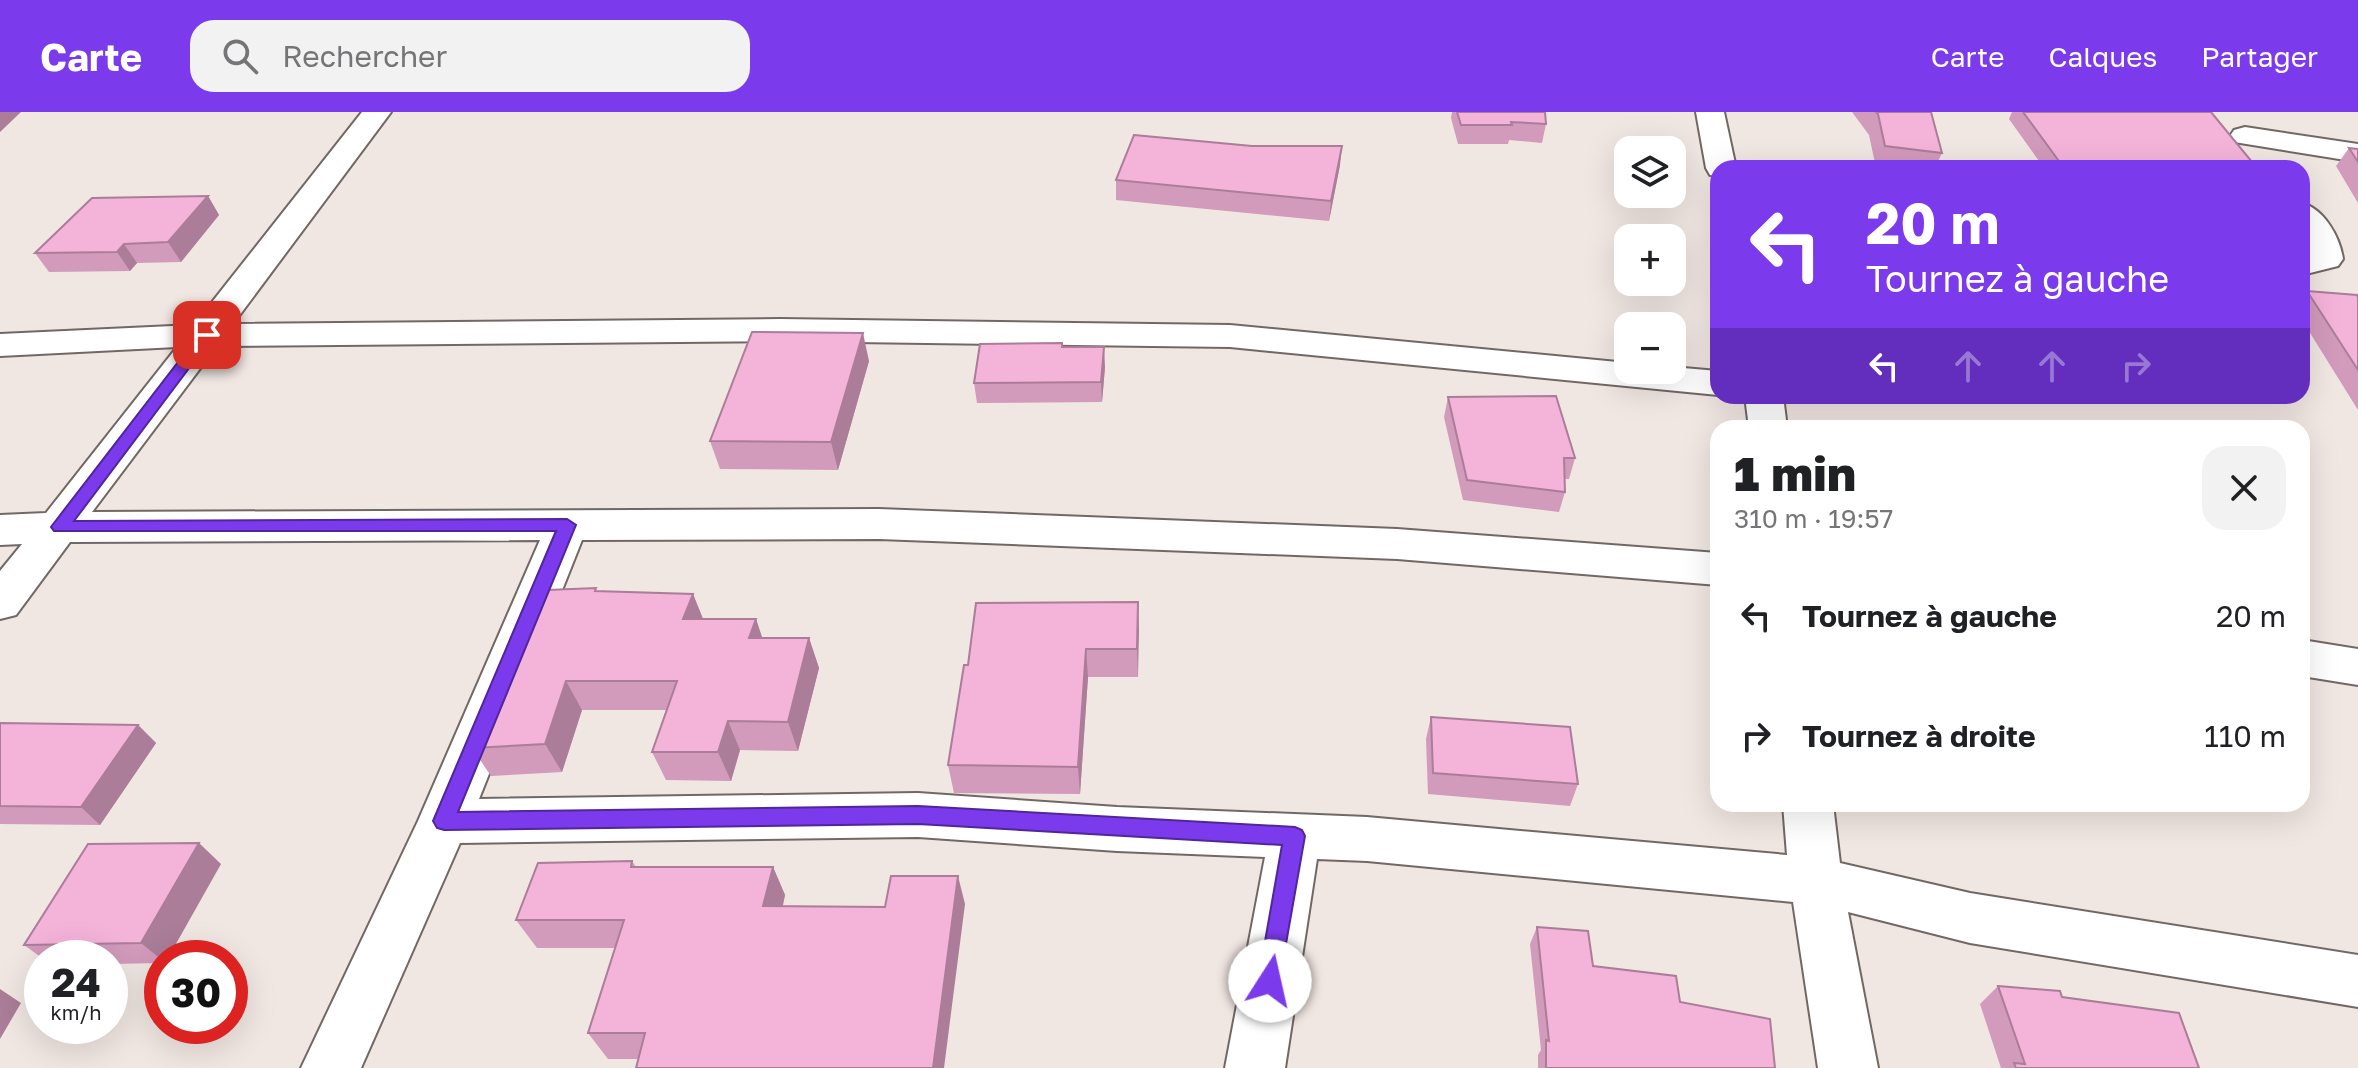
<!DOCTYPE html>
<html lang="fr">
<head>
<meta charset="utf-8">
<style>
  body { margin:0; font-family:"Golos Text",sans-serif; background:#f2f2f2; color:#202124; height:100vh; display:flex; flex-direction:column; font-size:30px; white-space:nowrap }
  * { box-sizing:border-box; margin:0 }
  p { font-size:26px; color:#757577 }
  .icon { flex:none; width:44px; height:44px; fill:none; stroke:currentColor; stroke-width:2; stroke-linecap:round; stroke-linejoin:round }
  .map { position:relative; flex:1; overflow:hidden }
  .drawer { position:absolute; left:1710px; top:308px; width:600px; height:392px; display:flex; flex-direction:column; background:#fff; border-radius:24px; box-shadow:0 8px 32px #0002 }
  .drawer>* { flex:none }
  .top-card { position:absolute; left:1710px; top:48px; width:600px; height:244px; border-radius:24px; box-shadow:0 8px 32px #0002; background:#7c3aed; color:#fff; overflow:hidden }
  .fabs { position:absolute; left:1614px; top:24px; display:grid; gap:16px }
  .fabs a { display:grid; place-items:center; width:72px; height:72px; border-radius:16px; background:#fff; box-shadow:0 8px 32px #0002; font-size:40px }
  .speed { position:absolute; left:24px; top:828px; display:flex; gap:16px; font-size:40px; font-weight:700; text-align:center }
  .speed>* { display:grid; place-content:center; width:104px; height:104px; border-radius:50%; background:#fff; box-shadow:0 8px 32px #0002; line-height:1 }
  .speed small { font-size:20px; font-weight:400 }
  .speed .limit { border:12px solid #d22; background:#fff; color:#111 }
  .pin { position:absolute; display:grid; place-items:center; width:68px; height:68px; color:#fff; margin:-34px; border-radius:16px; box-shadow:0 4px 12px #0006 }
  .me { position:absolute; width:88px; margin:-44px; rotate:10deg; stroke-linejoin:round; filter:drop-shadow(0 0 6px #0008) }
  .turn { display:flex; align-items:center; gap:28px; height:168px; padding:0 24px; font-size:36px }
  .turn .icon { width:104px; height:104px; stroke-width:2.5 }
  .turn b { display:block; font-size:56px; line-height:68px }
  .lanes { display:flex; align-items:center; height:76px; padding:0 24px; background:#0003; justify-content:center; gap:40px; direction:ltr }
  .lanes .off { opacity:.35 }
  .round { display:grid; place-items:center; flex:none; width:84px; height:84px; border-radius:24px; background:#f2f2f2 }
  .overview { display:flex; align-items:center; justify-content:space-between; height:136px; padding:0 24px }
  h1 { font-size:48px; font-weight:800; line-height:60px }
  ul { padding:0; list-style:none }
  li { display:flex; align-items:center; gap:24px; height:120px; padding:0 24px }
  li div { flex:1 }
  li b { display:block; font-size:30px }
  li em { font-style:normal }
  header { display:flex; align-items:center; gap:48px; box-sizing:border-box; height:112px; padding:0 40px; background:#7c3aed; color:#fff }
  header strong { font-size:38px }
  nav { display:flex; gap:44px; margin-inline-start:auto; font-size:28px }
  .search { width:560px; height:72px; background:#f2f2f2; display:flex; align-items:center; gap:20px; box-sizing:border-box; padding:0 28px; border-radius:24px; color:#757577; font-size:30px }
  .map>svg:first-child { display:block }
  .lines { fill:none; stroke-linecap:round; stroke-linejoin:round }
  .minor-casing { stroke:#716865; stroke-width:4 }
  .minor { fill:#fff; fill-rule:evenodd }
  .wall { fill:#d29abb }
  .shaded-wall { fill:#ab7d98 }
  .building { fill:#f4b3d9; stroke:#ab7d98; stroke-width:2 }
  .route { fill:#7c3aed; stroke:#51269a; stroke-width:2 }
</style>
</head>
<body>
<header>
<strong>Carte</strong>
<div class="search"><svg class="icon" aria-label="search" viewBox="0 0 24 24"><circle cx="10" cy="10" r="6"/><path d="M15 15l6 6"/></svg>Rechercher</div>
<nav><a>Carte</a><a>Calques</a><a>Partager</a></nav>
</header>
<div class="map">
<svg width="2358" height="956" viewBox="0 0 2358 956">
  <rect width="100%" height="100%" fill="#f0e6e2"/>
  <g class="lines">
    <!-- minor casing -->
    <g class="minor-casing">
      <path id="minor" d="M 362,0 L 391,0 L 233,212 L 780,207 L 1230,213 L 1628,251 L 1628,258 L 1672,258 L 1672,255 L 1718,259 L 1718,283 L 1230,235 L 780,229 L 217,234 L 92,400 L 879,397 L 1397,417 L 1718,441 L 1718,473 L 1397,447 L 879,427 L 582,428 L 479,687 L 918,681 L 1117,695 L 1367,705 L 1787,743 L 1783,692 L 1833,692 L 1840,751 L 1970,781 L 2358,843 L 2358,895 L 1970,831 L 1848,800 L 1878,956 L 1818,956 L 1793,790 L 1367,749 L 1317,747 L 1285,956 L 1225,956 L 1265,745 L 1117,739 L 918,725 L 460,731 L 361,956 L 301,956 L 418,709 L 540,428 L 70,430 L 16,503 L 0,507 L 0,459 L 22,432 L 0,433 L 0,403 L 46,401 L 177,235 L 0,244 L 0,222 L 194,213 Z
        M 1696,0 L 1724,0 L 1736,56 L 1718,56 L 1718,64 L 1710,63 L 1706,56 Z
        M 2245,15 L 2358,32 L 2358,50 L 2234,30 L 2230,24 L 2234,18 Z
        M 2302,91 C 2324,97 2340,125 2343,147 L 2338,154 L 2302,163 L 2302,143 L 2309,141 L 2308,131 L 2302,123 Z
        M 1745,284 L 1783,284 L 1787,316 L 1749,316 Z
        M 2302,528 L 2358,537 L 2358,573 L 2302,564 Z"/>
    </g>
    <!-- minor -->
    <use href="#minor" class="minor"/>
  </g>
  <!-- wall -->
  <path class="wall" d="M 1452,0 L 1545,0 L 1546,12 L 1542,31 L 1509,28 L 1508,32 L 1458,32 L 1451,6 Z
    M 1852,0 L 1931,0 L 1942,41 L 1935,56 L 1876,56 L 1869,23 Z
    M 2012,0 L 2211,0 L 2257,56 L 2044,56 L 2009,7 Z
    M 2349,36 L 2358,37 L 2358,91 L 2336,54 Z
    M 1340,53 L 1329,109 L 1116,88 L 1116,68 Z
    M 208,84 L 219,103 L 181,150 L 137,151 L 130,159 L 49,160 L 35,141 Z
    M 2307,179 L 2358,185 L 2358,298 L 2302,208 L 2302,187 Z
    M 1063,235 L 1105,255 L 1102,290 L 977,291 L 974,271 Z
    M 869,249 L 838,358 L 720,357 L 710,329 Z
    M 1448,285 L 1575,346 L 1569,367 L 1565,367 L 1565,380 L 1559,400 L 1463,388 L 1444,305 Z
    M 598,479 L 693,482 L 703,507 L 756,507 L 762,526 L 809,526 L 819,556 L 798,639 L 740,638 L 731,669 L 666,668 L 652,640 L 666,598 L 582,598 L 562,660 L 491,664 L 472,636 L 538,504 Z
    M 1138,490 L 1138,565 L 1088,565 L 1080,682 L 954,681 L 948,653 Z
    M 1431,605 L 1578,672 L 1570,694 L 1428,682 L 1426,627 Z
    M 0,611 L 138,613 L 156,631 L 100,713 L 0,712 Z
    M 632,749 L 636,755 L 773,755 L 785,783 L 783,794 L 885,795 L 965,792 L 638,947 L 608,947 L 588,921 L 615,836 L 537,836 L 516,808 Z
    M 221,752 L 162,846 L 162,851 L 110,852 L 110,846 L 42,846 L 24,833 Z
    M 1537,815 L 1593,854 L 1680,890 L 1775,956 L 1538,956 L 1538,943 L 1541,938 L 1530,832 Z
    M 1998,874 L 2062,885 L 2199,956 L 2001,956 L 1980,892 Z"/>
  <!-- shaded-wall -->
  <path class="shaded-wall" d="M 0,0 L 21,0 L 0,20 Z
    M 1342,34 L 1340,53 L 1329,109 L 1331,89 Z
    M 208,84 L 219,103 L 181,150 L 168,130 Z
    M 124,132 L 137,151 L 130,159 L 117,140 Z
    M 863,221 L 869,249 L 838,358 L 831,330 Z
    M 1104,235 L 1105,255 L 1102,290 L 1101,270 Z
    M 693,482 L 705,512 L 683,507 Z
    M 1138,490 L 1139,518 L 1138,565 L 1137,537 Z
    M 756,507 L 766,537 L 749,526 Z
    M 809,526 L 819,556 L 798,639 L 788,610 Z
    M 1086,537 L 1088,565 L 1080,682 L 1078,655 Z
    M 566,569 L 582,598 L 562,660 L 545,632 Z
    M 728,609 L 740,638 L 731,669 L 718,640 Z
    M 138,613 L 156,631 L 100,713 L 81,695 Z
    M 199,731 L 221,752 L 168,846 L 162,846 L 162,848 L 141,831 Z
    M 773,755 L 785,783 L 776,822 L 763,794 Z
    M 958,764 L 965,792 L 944,956 L 933,956 Z
    M 0,877 L 21,891 L 0,927 Z"/>
  <!-- building -->
  <path class="building" d="M 1457,0 L 1545,0 L 1546,12 L 1511,10 L 1512,13 L 1461,13 Z
    M 1876,0 L 1931,0 L 1942,41 L 1885,34 L 1878,2 Z
    M 2023,0 L 2211,0 L 2257,56 L 2064,56 Z
    M 1134,23 L 1252,34 L 1342,34 L 1331,89 L 1116,68 Z
    M 2349,36 L 2358,37 L 2358,50 Z
    M 208,84 L 168,130 L 124,132 L 117,140 L 35,141 L 92,86 Z
    M 2307,179 L 2357,183 L 2358,185 L 2358,258 Z
    M 752,220 L 863,221 L 831,330 L 710,329 Z
    M 1062,231 L 1062,235 L 1104,235 L 1101,270 L 974,271 L 980,232 Z
    M 1556,284 L 1575,346 L 1564,346 L 1565,380 L 1467,368 L 1448,285 Z
    M 2006,313 L 2054,316 L 2007,316 Z
    M 596,476 L 595,479 L 693,482 L 683,507 L 756,507 L 749,526 L 809,526 L 788,610 L 728,609 L 718,640 L 652,640 L 677,569 L 566,569 L 545,632 L 472,636 L 527,505 L 538,504 L 547,478 Z
    M 1138,490 L 1137,537 L 1086,537 L 1078,655 L 948,653 L 964,553 L 968,553 L 976,491 Z
    M 1431,605 L 1570,615 L 1578,672 L 1433,661 Z
    M 0,611 L 138,613 L 81,695 L 0,694 Z
    M 199,731 L 141,831 L 24,833 L 88,732 Z
    M 632,749 L 631,755 L 773,755 L 763,794 L 885,795 L 891,764 L 958,764 L 933,956 L 636,956 L 645,921 L 588,921 L 624,808 L 516,808 L 538,751 Z
    M 1537,815 L 1588,819 L 1593,854 L 1676,864 L 1680,890 L 1770,907 L 1775,956 L 1546,956 L 1546,928 L 1549,929 Z
    M 1998,874 L 2060,879 L 2062,885 L 2179,901 L 2199,956 L 2016,956 L 2014,951 L 2025,952 Z"/>
  <!-- route -->
  <path class="route" d="M 207,218 L 214,223 L 74,409 L 567,407 L 576,413 L 458,700 L 918,694 L 1295,715 L 1302,718 L 1305,724 L 1278,877 L 1270,880 L 1261,877 L 1258,869 L 1282,733 L 918,712 L 444,718 L 437,716 L 433,709 L 556,419 L 54,419 L 51,415 L 54,411 L 202,219 Z"/>
</svg>
<div class="fabs">
<a><svg class="icon" aria-label="layers" viewBox="0 0 24 24"><path d="M12 4l9 5-9 5-9-5zM3 14l9 5 9-5"/></svg></a>
<a>+</a>
<a>−</a>
</div>
<div class="speed"><div>24<small>km/h</small></div><div class="limit">30</div></div>
<div class="pin" style="left:207px;top:223px;background:#d93025"><svg class="icon" aria-label="arrive" viewBox="0 0 24 24"><path d="M6 21V4h12l-3 4 3 4H6"/></svg></div>
<svg class="me" style="left:1270px;top:869px" viewBox="-20 -20 40 40"><circle r="19" fill="#fff"/><path d="M0-13L10 11 0 6-10 11z" fill="#7c3aed"/></svg>
<div class="top-card">
<div class="turn"><svg class="icon" aria-label="left" viewBox="0 0 24 24"><path d="M17 20v-9H6M10 6l-5 5 5 5"/></svg><div><b>20 m</b>Tournez à gauche</div></div>
<div class="lanes"><svg class="icon" aria-label="left" viewBox="0 0 24 24"><path d="M17 20v-9H6M10 6l-5 5 5 5"/></svg><svg class="icon off" aria-label="ahead" viewBox="0 0 24 24"><path d="M12 20V5M6 11l6-6 6 6"/></svg><svg class="icon off" aria-label="ahead" viewBox="0 0 24 24"><path d="M12 20V5M6 11l6-6 6 6"/></svg><svg class="icon off" aria-label="right" viewBox="0 0 24 24"><path d="M7 20v-9h11M14 6l5 5-5 5"/></svg></div>
</div>
<section class="drawer">
<div class="overview"><div><h1>1 min</h1><p>310 m · 19:57</p></div><a class="round"><svg class="icon" aria-label="close" viewBox="0 0 24 24"><path d="M6 6l12 12M18 6L6 18"/></svg></a></div>
<ul>
<li><svg class="icon" aria-label="left" viewBox="0 0 24 24"><path d="M17 20v-9H6M10 6l-5 5 5 5"/></svg><div><b>Tournez à gauche</b></div><em>20 m</em></li>
<li><svg class="icon" aria-label="right" viewBox="0 0 24 24"><path d="M7 20v-9h11M14 6l5 5-5 5"/></svg><div><b>Tournez à droite</b></div><em>110 m</em></li>
</ul>
</section>
</div>
</body>
</html>
